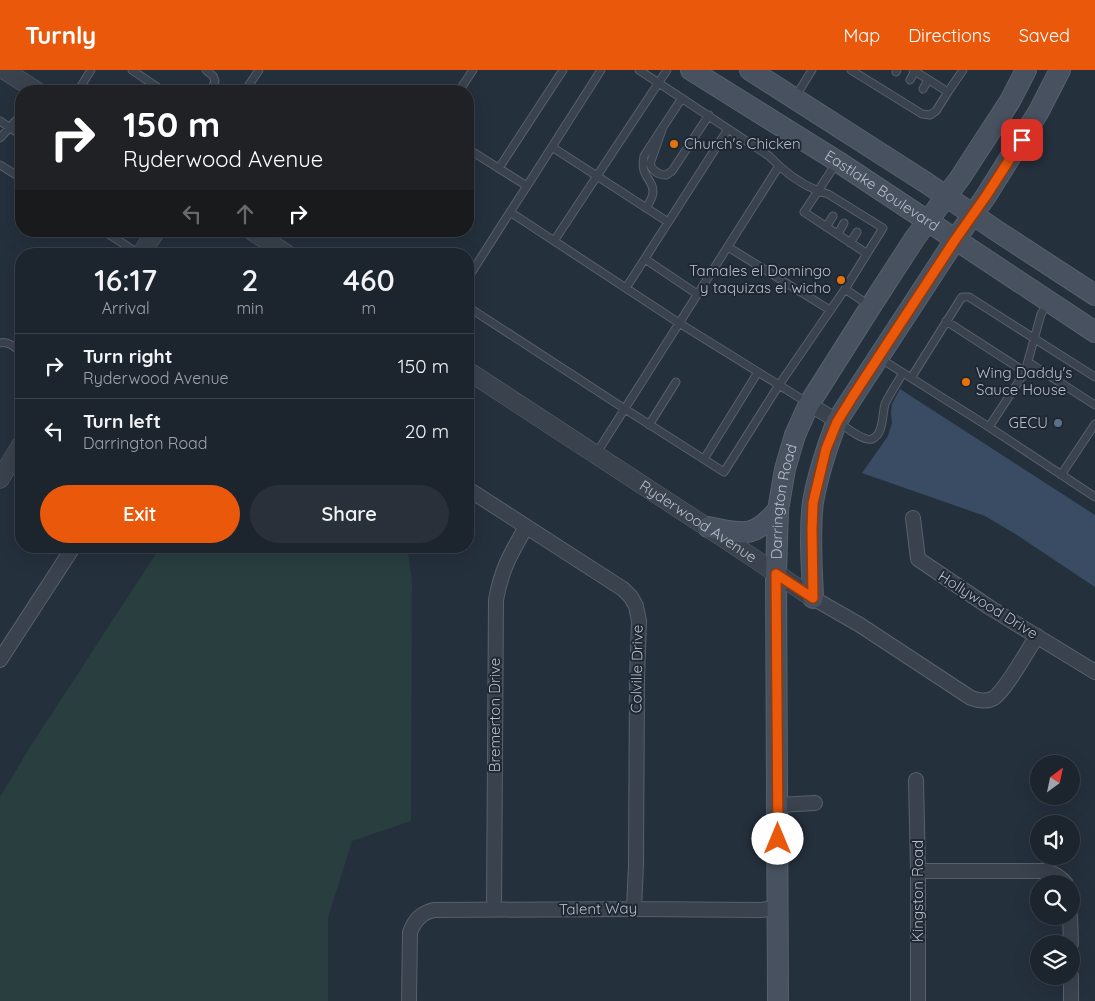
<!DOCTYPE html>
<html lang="en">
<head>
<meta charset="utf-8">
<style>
  body { margin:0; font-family:Quicksand,sans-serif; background:#29303a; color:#f1f3f6; height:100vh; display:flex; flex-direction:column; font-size:19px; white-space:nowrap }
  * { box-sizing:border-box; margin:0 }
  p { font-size:16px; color:#a0a4aa }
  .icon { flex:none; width:28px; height:28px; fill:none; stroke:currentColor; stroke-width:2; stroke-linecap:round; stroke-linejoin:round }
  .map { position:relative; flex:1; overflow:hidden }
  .sheet { position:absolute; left:15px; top:178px; width:459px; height:305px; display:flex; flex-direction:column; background:#1c242e; border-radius:20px; box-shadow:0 5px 20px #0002,0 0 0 1px #3a414a }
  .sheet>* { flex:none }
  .banner { position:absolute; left:15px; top:15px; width:459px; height:152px; border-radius:20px; box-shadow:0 5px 20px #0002,0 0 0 1px #3a414a; background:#202124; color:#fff; overflow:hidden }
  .needle { width:32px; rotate:33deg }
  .controls { position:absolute; left:1030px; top:685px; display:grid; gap:10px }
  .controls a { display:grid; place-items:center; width:50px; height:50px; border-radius:50%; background:#1c242e; box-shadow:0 5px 20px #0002,0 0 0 1px #3a414a; font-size:25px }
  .pin { position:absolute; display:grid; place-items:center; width:42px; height:42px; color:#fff; margin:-21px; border-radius:10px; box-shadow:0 2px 8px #0006 }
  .me { position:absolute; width:55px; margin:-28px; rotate:0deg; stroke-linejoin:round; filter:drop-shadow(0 0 4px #0008) }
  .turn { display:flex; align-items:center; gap:18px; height:105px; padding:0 25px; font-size:22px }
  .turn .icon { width:65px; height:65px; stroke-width:2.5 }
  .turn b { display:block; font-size:35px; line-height:42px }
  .lanes { display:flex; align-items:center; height:48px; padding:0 25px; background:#0003; justify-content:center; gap:25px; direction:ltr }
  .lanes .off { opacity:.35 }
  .eta { display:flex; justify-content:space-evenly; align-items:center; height:85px; text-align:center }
  .eta b { font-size:30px; font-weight:600; line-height:35px }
  .button { display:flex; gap:10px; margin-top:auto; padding:10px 25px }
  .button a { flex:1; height:58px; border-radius:30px; background:#ea580c; color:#fff; font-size:20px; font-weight:600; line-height:58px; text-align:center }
  .button a+a { background:#29303a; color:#f1f3f6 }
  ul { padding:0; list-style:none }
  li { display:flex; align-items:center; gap:15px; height:65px; padding:0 25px; border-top:1px solid #3a414a }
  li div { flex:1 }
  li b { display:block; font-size:19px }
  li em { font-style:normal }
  header { display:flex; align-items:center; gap:30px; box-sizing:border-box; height:70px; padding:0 25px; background:#ea580c; color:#fff }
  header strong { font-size:24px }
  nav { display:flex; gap:28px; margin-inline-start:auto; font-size:18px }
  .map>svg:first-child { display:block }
  .green { fill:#283e3f }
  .water { fill:#3a4c64 }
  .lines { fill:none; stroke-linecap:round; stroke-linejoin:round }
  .service-casing { stroke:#57606b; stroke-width:9 }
  .minor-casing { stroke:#57606b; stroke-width:16 }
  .tertiary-casing { stroke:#57606b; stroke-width:19 }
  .secondary-casing { stroke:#57606b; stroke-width:22 }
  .service { stroke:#39424d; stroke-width:7 }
  .minor { stroke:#39424d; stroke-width:14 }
  .tertiary { stroke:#39424d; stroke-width:18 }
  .secondary { stroke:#475160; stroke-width:20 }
  .route-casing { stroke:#983908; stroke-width:12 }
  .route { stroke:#ea580c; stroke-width:9 }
  .food-dot { fill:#e8710a; stroke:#1e2732; stroke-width:2 }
  .service-dot { fill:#5c6f8a; stroke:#1e2732; stroke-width:2 }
  .labels { text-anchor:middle; stroke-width:4; stroke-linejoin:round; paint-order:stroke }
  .poi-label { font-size:15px; fill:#b5bdc8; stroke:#1e2732; text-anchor:start }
  .street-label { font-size:15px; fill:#b5bdc8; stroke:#1e2732 }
</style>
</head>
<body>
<header>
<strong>Turnly</strong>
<nav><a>Map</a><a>Directions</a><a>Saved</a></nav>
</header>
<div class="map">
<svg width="1095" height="931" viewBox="0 0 1095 931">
  <rect width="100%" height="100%" fill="#25303d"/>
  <!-- green -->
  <path class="green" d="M 161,476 L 407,476 L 412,510 L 411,751 L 352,771 L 328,848 L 328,931 L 0,931 L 0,727 L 30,677 Z"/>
  <!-- water -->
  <path class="water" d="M 900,319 L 1095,445 L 1095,517 L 1017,465 L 985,446 L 862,403 L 888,366 L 892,353 L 891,343 L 892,334 Z"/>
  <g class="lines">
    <!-- service casing -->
    <g class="service-casing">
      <path id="service" d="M 132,0 L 163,21
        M 206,0 L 213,6 L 215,11 L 211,21
        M 639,0 L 769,86 C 783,101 799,113 818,121 L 804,142 L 866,183
        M 851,0 L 922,44 L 930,45 L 936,41 L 948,22
        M 913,0 L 948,22 L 963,0
        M 896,2 L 897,0
        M 910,10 L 915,1
        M 923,19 L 928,10
        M 78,21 L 91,0
        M 245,21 L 259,0
        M 459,21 L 473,0
        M 796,26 L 812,0
        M 0,51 L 21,65
        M 662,60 L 650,94 C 653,101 658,105 666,105 L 672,101 L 709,45
        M 0,68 L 21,45
        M 552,77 L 668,152
        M 468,79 L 527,116 L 510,142
        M 837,92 L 818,121 L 828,124 L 883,158 L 845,219
        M 0,95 L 21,108
        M 499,98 L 563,0
        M 527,116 L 601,0
        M 646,138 C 652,129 656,121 650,112 C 649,109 647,108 646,105 C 642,99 643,93 644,86 L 682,28
        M 826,157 L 833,146
        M 104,161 L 139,184
        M 838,164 L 844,153
        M 554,171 L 667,0
        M 850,173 L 857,162
        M 728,177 L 830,240
        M 645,189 L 697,224
        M 468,208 L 510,142 L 679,253 L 808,333
        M 626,218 L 728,59
        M 468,237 L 625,339 L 724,402 L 779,315 L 845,219 L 870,236
        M 946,251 L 1025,302
        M 0,273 C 8,271 15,277 21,282
        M 881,289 L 989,357 L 1095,427
        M 1028,292 L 1095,335
        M 911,308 L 960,230 L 962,227 L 969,227 L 1095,307
        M 838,352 C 844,356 864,372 872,369 C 884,364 882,344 885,334 C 890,323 897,313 903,303
        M 649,355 L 676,312
        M 989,357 L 1025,302 L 1041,244 L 1049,232
        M 596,384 L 779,96
        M 704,389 L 758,302
        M 1061,405 L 1095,354"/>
    </g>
    <!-- minor casing -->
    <g class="minor-casing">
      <path id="minor" d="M 809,334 L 837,351
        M 468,419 L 623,519 L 631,527 L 636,536 L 639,551 L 637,610 L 636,795 L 634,839
        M 913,448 L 918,489 L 989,537 L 1095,602
        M 813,528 L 860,555 L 971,628 C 979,631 987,632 994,628 C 1007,618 1027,581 1037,566
        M 0,590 L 74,476
        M 916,710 L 918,801 L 918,931
        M 778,735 L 815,733
        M 918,801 L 1045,801 C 1054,803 1060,806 1066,814
        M 494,839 L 496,530 C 501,500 511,483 526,457
        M 1070,846 L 1071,874
        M 1071,906 L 1071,931
        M 409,931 L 410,862 C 415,850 421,843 434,840 L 634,839 L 761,840 L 778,838"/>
    </g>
    <!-- tertiary casing -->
    <g class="tertiary-casing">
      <g id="tertiary">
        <path d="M 4,0 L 37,21"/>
        <path d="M 252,161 L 287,184"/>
        <path d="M 141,184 L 156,161"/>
        <path id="s1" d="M 468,301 L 719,465 L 813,528"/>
        <path d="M 0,409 L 21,375"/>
      </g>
    </g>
    <!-- secondary casing -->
    <g class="secondary-casing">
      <g id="secondary">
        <path id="s2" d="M 691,0 L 837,91 L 1095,262"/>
        <path d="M 750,0 L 925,112 L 997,161 L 1095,225"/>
        <path d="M 708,457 C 744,464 753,469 778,440"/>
        <path d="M 813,528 C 812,497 809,463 813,432 C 818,404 827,377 837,351 L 955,170 L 986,126 L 1039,41 L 1060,0"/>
        <path id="s3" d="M 778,931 L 776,504 L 778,440 L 785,399 L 795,365 L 809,334 L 871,236 L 915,168 L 960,108 L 1010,31 L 1026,0"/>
      </g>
    </g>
    <!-- service -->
    <use href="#service" class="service"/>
    <!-- minor -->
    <use href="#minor" class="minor"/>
    <!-- tertiary -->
    <use href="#tertiary" class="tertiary"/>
    <!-- secondary -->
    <use href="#secondary" class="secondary"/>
  </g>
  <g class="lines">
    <!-- route casing -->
    <g class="route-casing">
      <path id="route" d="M 778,769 L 776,504 L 813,528 L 812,459 L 813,433 L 826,379 L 837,352 L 853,326 L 955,170 L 986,126 L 1022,70"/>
    </g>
    <!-- route -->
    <use href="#route" class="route"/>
  </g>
  <!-- markers -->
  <g class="food-dot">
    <circle cx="674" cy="74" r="5"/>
    <circle cx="841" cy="210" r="5"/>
    <circle cx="966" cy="312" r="5"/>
  </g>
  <circle class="service-dot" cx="1058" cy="353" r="5"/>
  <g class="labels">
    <!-- poi labels -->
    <g class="poi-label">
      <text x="684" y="79">Church's Chicken</text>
      <text x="831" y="206" text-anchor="end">Tamales el Domingo<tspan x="831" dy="17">y taquizas el wicho</tspan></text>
      <text x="976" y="308">Wing Daddy's<tspan x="976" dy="17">Sauce House</tspan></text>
      <text x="1048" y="358" text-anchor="end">GECU</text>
    </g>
    <!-- street labels -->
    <g class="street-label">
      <text dy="5" stroke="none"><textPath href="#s2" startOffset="226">Eastlake Boulevard</textPath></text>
      <text dy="5" stroke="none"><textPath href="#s3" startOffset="500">Darrington Road</textPath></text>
      <text dy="5" stroke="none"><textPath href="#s1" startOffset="275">Ryderwood Avenue</textPath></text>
      <text transform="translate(988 535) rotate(32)" y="5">Hollywood Drive</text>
      <text transform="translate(637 599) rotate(-89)" y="5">Colville Drive</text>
      <text transform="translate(495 645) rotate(-90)" y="5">Bremerton Drive</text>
      <text transform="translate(918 821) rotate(-90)" y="5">Kingston Road</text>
      <text transform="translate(598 839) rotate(-1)" y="5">Talent Way</text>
    </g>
  </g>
</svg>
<div class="controls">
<a><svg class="needle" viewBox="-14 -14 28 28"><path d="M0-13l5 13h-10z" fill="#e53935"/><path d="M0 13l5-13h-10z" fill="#a0a4aa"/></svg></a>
<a><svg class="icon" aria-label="sound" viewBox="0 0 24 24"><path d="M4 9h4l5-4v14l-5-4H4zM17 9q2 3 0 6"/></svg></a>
<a><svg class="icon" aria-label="search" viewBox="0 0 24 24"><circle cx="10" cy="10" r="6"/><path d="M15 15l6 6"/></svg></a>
<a><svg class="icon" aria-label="layers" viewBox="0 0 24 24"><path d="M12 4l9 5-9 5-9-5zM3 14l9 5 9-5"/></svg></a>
</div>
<div class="pin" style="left:1022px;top:70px;background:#d93025"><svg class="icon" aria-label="arrive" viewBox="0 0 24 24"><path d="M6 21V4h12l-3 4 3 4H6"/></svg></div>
<svg class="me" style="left:778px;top:769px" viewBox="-20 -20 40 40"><circle r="19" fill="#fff"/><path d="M0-13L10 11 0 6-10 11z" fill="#ea580c"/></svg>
<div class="banner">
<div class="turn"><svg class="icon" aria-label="right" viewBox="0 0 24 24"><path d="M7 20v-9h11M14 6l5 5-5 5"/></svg><div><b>150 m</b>Ryderwood Avenue</div></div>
<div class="lanes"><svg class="icon off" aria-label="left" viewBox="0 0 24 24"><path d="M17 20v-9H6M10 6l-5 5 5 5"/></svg><svg class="icon off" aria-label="ahead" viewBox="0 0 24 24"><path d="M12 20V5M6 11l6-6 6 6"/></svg><svg class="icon" aria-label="right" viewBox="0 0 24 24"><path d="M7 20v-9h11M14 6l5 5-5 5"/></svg></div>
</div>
<section class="sheet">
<div class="eta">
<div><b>16:17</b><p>Arrival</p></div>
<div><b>2</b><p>min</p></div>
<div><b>460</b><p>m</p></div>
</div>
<ul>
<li><svg class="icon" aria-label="right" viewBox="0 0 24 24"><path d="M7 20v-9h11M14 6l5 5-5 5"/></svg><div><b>Turn right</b><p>Ryderwood Avenue</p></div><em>150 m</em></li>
<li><svg class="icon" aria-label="left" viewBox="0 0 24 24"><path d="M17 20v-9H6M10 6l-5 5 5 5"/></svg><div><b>Turn left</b><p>Darrington Road</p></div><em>20 m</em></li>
</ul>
<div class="button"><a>Exit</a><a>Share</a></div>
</section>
</div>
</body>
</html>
